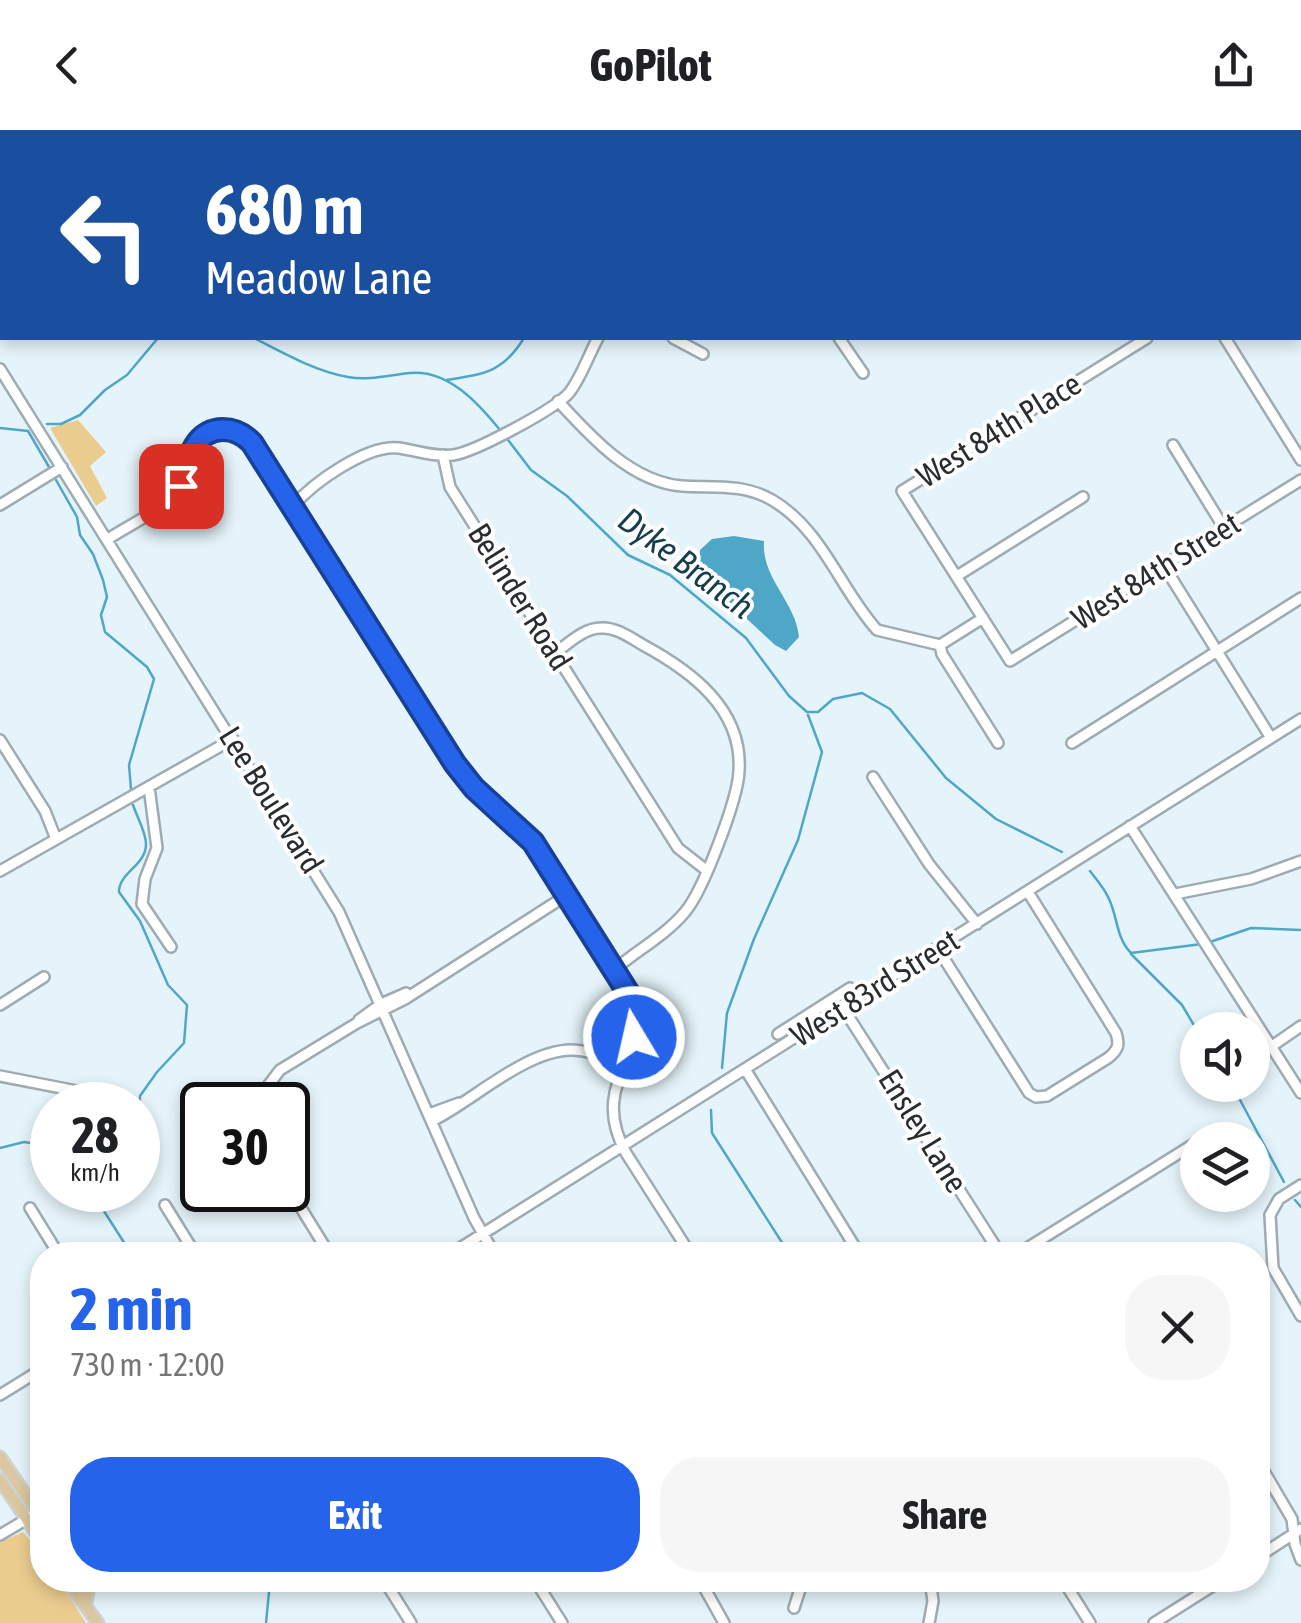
<!DOCTYPE html>
<html lang="en">
<head>
<meta charset="utf-8">
<style>
  body { margin:0; font-family:"Asap Condensed",sans-serif; background:#f6f6f6; color:#202124; height:100vh; display:flex; flex-direction:column; font-size:38px; white-space:nowrap }
  * { box-sizing:border-box; margin:0 }
  p { font-size:32px; color:#757577 }
  .icon { flex:none; width:55px; height:55px; fill:none; stroke:currentColor; stroke-width:2; stroke-linecap:round; stroke-linejoin:round }
  .map { position:relative; flex:1; overflow:hidden }
  .drawer { position:absolute; left:30px; top:1112px; width:1240px; height:350px; display:flex; flex-direction:column; background:#fff; border-radius:40px; box-shadow:0 5px 15px #0003 }
  .drawer>* { flex:none }
  .top-card { position:absolute; left:0px; top:0px; width:1302px; height:210px; box-shadow:0 5px 15px #0003; background:#1a4fa0; color:#fff; overflow:hidden }
  .controls { position:absolute; left:1180px; top:882px; display:grid; gap:20px }
  .controls a { display:grid; place-items:center; width:90px; height:90px; border-radius:50%; background:#fff; box-shadow:0 5px 15px #0003; font-size:50px }
  .speed { position:absolute; left:30px; top:952px; display:flex; gap:20px; font-size:50px; font-weight:700; text-align:center }
  .speed>* { display:grid; place-content:center; width:130px; height:130px; border-radius:50%; background:#fff; box-shadow:0 5px 15px #0003; line-height:1 }
  .speed small { font-size:25px; font-weight:400 }
  .speed .limit { border:5px solid #111; border-radius:15px; background:#fff; color:#111 }
  .pin { position:absolute; display:grid; place-items:center; width:85px; height:85px; color:#fff; margin:-42px; border-radius:20px; box-shadow:0 5px 15px #0006 }
  .me { position:absolute; width:110px; margin:-55px; rotate:351deg; stroke-linejoin:round; filter:drop-shadow(0 0 8px #0008) }
  .turn { display:flex; align-items:center; gap:35px; height:210px; padding:0 40px; font-size:45px }
  .turn .icon { width:130px; height:130px; stroke-width:2.5 }
  .turn b { display:block; font-size:70px; line-height:85px }
  .round { display:grid; place-items:center; flex:none; width:105px; height:105px; border-radius:40px; background:#f6f6f6 }
  .overview { display:flex; align-items:center; justify-content:space-between; height:170px; padding:0 40px }
  h1 { font-size:60px; font-weight:700; line-height:75px; color:#2563eb }
  .action { display:flex; gap:20px; margin-top:auto; padding:20px 40px }
  .action a { flex:1; height:115px; border-radius:40px; background:#2563eb; color:#fff; font-size:40px; font-weight:700; line-height:115px; text-align:center }
  .action a+a { background:#f6f6f6; color:#202124 }
  header { display:flex; justify-content:space-between; align-items:center; height:130px; padding:0 40px; background:#fff; font-size:45px; font-weight:700 }
  .map>svg:first-child { display:block }
  .green { fill:#eacc8f }
  .water { fill:#4fa7c7 }
  .lines { fill:none; stroke-linecap:round; stroke-linejoin:round }
  .stream { stroke:#4fa7c7; stroke-width:2.5 }
  .minor-casing { stroke:#9eacb2; stroke-width:14 }
  .major-casing { stroke:#d0d1d1; stroke-width:15 }
  .minor { stroke:#fff; stroke-width:9 }
  .major { stroke:#dbc8a1; stroke-width:10 }
  .route-casing { stroke:#184099; stroke-width:25 }
  .route { stroke:#2563eb; stroke-width:18 }
  .labels { text-anchor:middle; stroke-width:8; stroke-linejoin:round; paint-order:stroke }
  .street-label { font-size:32px; fill:#282e30; stroke:#fff }
  .water-label { font-size:35px; font-style:italic; fill:#153d4b; stroke:#fff }
</style>
</head>
<body>
<header><svg class="icon" aria-label="back" viewBox="0 0 24 24"><path d="M15 5l-7 7 7 7"/></svg>GoPilot<svg class="icon" aria-label="share" viewBox="0 0 24 24"><path d="M12 15V3M7 8l5-5 5 5M5 13v7h14v-7"/></svg></header>
<div class="map">
<svg width="1301" height="1493" viewBox="0 0 1301 1493">
  <rect width="100%" height="100%" fill="#e5f4fa"/>
  <!-- green -->
  <path class="green" d="M 78,290 L 106,322 L 90,336 L 107,368 L 96,376 L 50,298 Z
    M 23,1402 L 42,1424 L 42,1450 L 59,1450 L 86,1493 L 0,1493 L 0,1412 Z"/>
  <!-- water -->
  <path class="water" d="M 734,406 L 764,411 C 761,448 796,472 799,507 L 786,521 L 775,515 L 706,451 L 699,435 L 700,420 L 712,409 Z"/>
  <g class="lines">
    <!-- stream -->
    <path class="stream" d="M 581,2 L 582,0
      M 254,208 C 283,223 315,241 348,247 C 368,251 390,245 410,243 C 448,239 479,274 500,300
      M 447,250 C 485,244 503,242 524,208
      M 47,294 L 61,294 L 80,285 L 105,260 L 127,245 L 158,208
      M 0,298 L 28,301 L 49,337
      M 505,306 L 531,340 L 567,366 L 628,425 L 670,445 L 746,508 L 789,566 L 807,582 L 818,582 L 833,569 L 862,563 L 890,579 L 946,648 L 996,689 L 1062,722
      M 56,350 L 77,387 L 80,405 L 93,424 L 103,450 L 107,467 L 101,485 L 105,502 L 147,537 L 154,549 L 129,635 L 131,659
      M 133,675 C 137,687 146,702 146,714 C 146,736 119,742 119,762 L 140,791 L 168,855 L 187,875 L 184,913 L 157,942 L 140,966 L 138,1007
      M 1090,741 C 1097,750 1105,759 1109,769 C 1118,788 1116,808 1131,823 L 1202,814
      M 1210,812 L 1251,798 L 1301,800
      M 1131,824 L 1182,875 L 1198,902
      M 722,938 L 727,883 L 754,809 L 798,710 L 822,622 L 808,585
      M 1232,955 L 1284,1052
      M 711,980 L 712,1003 L 790,1125
      M 0,1018 L 24,1012 L 52,1016
      M 98,1060 L 102,1078 L 132,1125
      M 1295,1070 L 1301,1077
      M 266,1450 L 269,1462 L 266,1493"/>
    <!-- minor casing -->
    <g class="minor-casing">
      <path id="minor" d="M 94,0 L 96,2
        M 233,0 L 235,2
        M 708,0 L 709,2
        M 910,0 L 910,2
        M 396,2 L 399,0
        M 1147,2 L 1148,0
        M 1300,131 L 1301,131
        M 673,208 L 703,224
        M 839,208 L 863,243
        M 1147,208 L 902,361 L 1010,531 L 1301,350
        M 1225,208 L 1301,330
        M 0,239 L 339,782 L 474,1088 L 495,1125
        M 558,271 C 590,306 631,352 682,356 C 713,358 743,353 772,370 C 822,399 840,459 877,500 L 940,515
        M 1173,315 L 1224,398
        M 443,325 L 450,357 L 678,718 L 706,740
        M 0,375 L 62,337
        M 293,376 C 313,353 367,314 399,318 C 418,321 434,327 453,325 C 475,322 555,279 569,263 C 581,248 589,224 598,208
        M 108,409 C 129,395 157,383 175,364 C 187,351 185,335 193,320 C 206,294 234,294 252,313 L 455,634 L 474,658 L 533,712 L 634,871 C 652,925 587,952 626,1023 L 691,1125
        M 1164,436 L 1271,608
        M 957,446 L 1083,367
        M 940,515 L 942,524 L 998,613
        M 940,515 L 983,488
        M 555,523 C 569,513 584,498 601,498 C 616,497 631,508 643,515 C 691,541 743,579 739,641 C 738,669 703,761 685,782 C 666,805 636,821 614,840
        M 0,610 L 45,681 L 56,709
        M 1072,613 L 1301,468
        M 873,647 L 929,734 L 977,794
        M 149,657 L 157,718 L 145,749 L 142,774 L 171,817
        M 1130,696 L 1301,963
        M 0,741 L 233,609
        M 1175,764 L 1251,749 L 1301,731
        M 938,819 L 1029,963 L 1036,967 L 1047,966 L 1108,928 C 1118,920 1120,915 1116,903 L 1028,762
        M 0,875 L 44,847
        M 843,878 L 1001,1125
        M 359,890 L 381,874 L 406,863
        M 778,904 L 850,858
        M 1272,916 L 1301,896
        M 745,939 L 860,1125
        M 0,946 L 82,962
        M 260,975 L 264,961 L 280,940 L 357,893 L 405,869 L 567,765
        M 429,984 L 459,973
        M 432,991 C 473,971 524,921 571,920 C 589,920 607,928 624,934
        M 1301,1055 L 1279,1069 L 1270,1085 L 1273,1138 L 1301,1186
        M 288,1057 L 330,1125
        M 165,1075 L 196,1125
        M 30,1078 L 59,1125
        M 449,1125 L 1301,589
        M 1016,1125 L 1197,1012
        M 0,1265 L 42,1239
        M 1258,1331 L 1292,1389 L 1295,1414 L 1301,1430
        M 0,1405 L 42,1380
        M 1258,1427 L 1301,1399
        M 384,1450 L 411,1493
        M 535,1450 L 562,1493
        M 700,1450 L 724,1493
        M 1063,1450 L 1090,1493
        M 794,1478 L 803,1450
        M 929,1493 L 933,1471 L 930,1450
        M 1154,1493 L 1222,1450"/>
    </g>
    <!-- major casing -->
    <g class="major-casing">
      <path id="major" d="M 0,1327 L 42,1389
        M 0,1350 L 42,1412
        M 66,1450 L 98,1493
        M 81,1450 L 88,1463 L 86,1473"/>
    </g>
    <!-- minor -->
    <use href="#minor" class="minor"/>
    <!-- major -->
    <use href="#major" class="major"/>
  </g>
  <g class="lines">
    <!-- route casing -->
    <g class="route-casing">
      <path id="route" d="M 181,356 C 187,343 188,327 195,316 C 209,293 236,296 252,313 L 455,634 L 474,658 L 533,712 L 634,872 L 638,892 L 634,907"/>
    </g>
    <!-- route -->
    <use href="#route" class="route"/>
  </g>
  <g class="labels">
    <!-- street labels -->
    <g class="street-label">
      <text transform="translate(999 300) rotate(-32)" y="11">West 84th Place</text>
      <text transform="translate(1156 441) rotate(-32)" y="11">West 84th Street</text>
      <text transform="translate(520 467) rotate(58)" y="11">Belinder Road</text>
      <text transform="translate(271 670) rotate(58)" y="11">Lee Boulevard</text>
      <text transform="translate(875 858) rotate(-32)" y="11">West 83rd Street</text>
      <text transform="translate(923 1001) rotate(58)" y="11">Ensley Lane</text>
    </g>
    <!-- water labels -->
    <g class="water-label">
      <text transform="translate(686 433) rotate(37)" y="12">Dyke Branch</text>
    </g>
  </g>
</svg>
<div class="controls">
<a><svg class="icon" aria-label="sound" viewBox="0 0 24 24"><path d="M4 9h4l5-4v14l-5-4H4zM17 9q2 3 0 6"/></svg></a>
<a><svg class="icon" aria-label="layers" viewBox="0 0 24 24"><path d="M12 4l9 5-9 5-9-5zM3 14l9 5 9-5"/></svg></a>
</div>
<div class="speed"><div>28<small>km/h</small></div><div class="limit">30</div></div>
<div class="pin" style="left:181px;top:356px;background:#d93025"><svg class="icon" aria-label="arrive" viewBox="0 0 24 24"><path d="M6 21V4h12l-3 4 3 4H6"/></svg></div>
<svg class="me" style="left:634px;top:907px" viewBox="-20 -20 40 40"><circle r="17" fill="#2563eb" stroke="#fff" stroke-width="3"/><path d="M0-11L8 9 0 5-8 9z" fill="#fff"/></svg>
<div class="top-card">
<div class="turn"><svg class="icon" aria-label="left" viewBox="0 0 24 24"><path d="M17 20v-9H6M10 6l-5 5 5 5"/></svg><div><b>680 m</b>Meadow Lane</div></div>
</div>
<section class="drawer">
<div class="overview"><div><h1>2 min</h1><p>730 m · 12:00</p></div><a class="round"><svg class="icon" aria-label="close" viewBox="0 0 24 24"><path d="M6 6l12 12M18 6L6 18"/></svg></a></div>
<div class="action"><a>Exit</a><a>Share</a></div>
</section>
</div>
</body>
</html>
